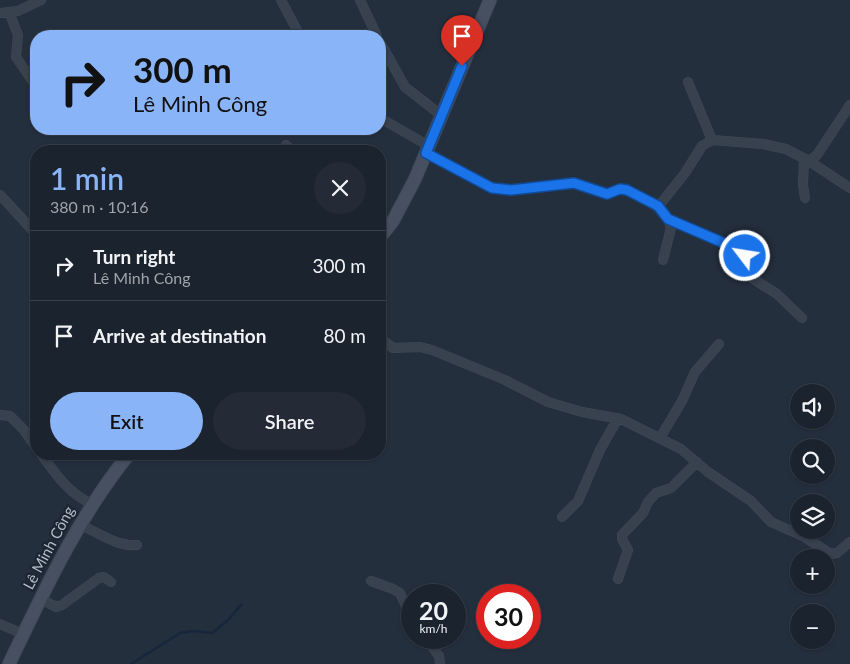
<!DOCTYPE html>
<html lang="en">
<head>
<meta charset="utf-8">
<style>
  body { margin:0; font-family:Lato,sans-serif; background:#242b36; color:#f1f3f6; height:100vh; display:flex; flex-direction:column; font-size:19px; white-space:nowrap }
  * { box-sizing:border-box; margin:0 }
  p { font-size:16px; color:#a0a4aa }
  .icon { flex:none; width:28px; height:28px; fill:none; stroke:currentColor; stroke-width:2; stroke-linecap:round; stroke-linejoin:round }
  .map { position:relative; flex:1; overflow:hidden }
  .panel { position:absolute; left:30px; top:145px; width:356px; height:315px; display:flex; flex-direction:column; background:#1b232e; border-radius:20px; box-shadow:0 1px 4px #0004,0 0 0 1px #39404a }
  .panel>* { flex:none }
  .hud { position:absolute; left:30px; top:30px; width:356px; height:105px; border-radius:20px; box-shadow:0 1px 4px #0004,0 0 0 1px #39404a; background:#8ab4f8; color:#111; overflow:hidden }
  .controls { position:absolute; left:790px; top:384px; display:grid; gap:10px }
  .controls a { display:grid; place-items:center; width:45px; height:45px; border-radius:50%; background:#1b232e; box-shadow:0 1px 4px #0004,0 0 0 1px #39404a; font-size:25px }
  .speed { position:absolute; left:401px; top:584px; display:flex; gap:10px; font-size:25px; font-weight:700; text-align:center }
  .speed>* { display:grid; place-content:center; width:65px; height:65px; border-radius:50%; background:#1b232e; box-shadow:0 1px 4px #0004,0 0 0 1px #39404a; line-height:1 }
  .speed small { font-size:12px; font-weight:400 }
  .speed .limit { border:8px solid #d22; background:#fff; color:#111 }
  .pin { position:absolute; display:grid; place-items:center; width:42px; height:42px; color:#fff; margin:-51px -21px; border-radius:50% 50% 50% 0; rotate:-45deg; box-shadow:0 0 5px #0007 }
  .pin .icon { rotate:45deg }
  .me { position:absolute; width:55px; margin:-28px; rotate:301deg; stroke-linejoin:round; filter:drop-shadow(0 0 4px #0008) }
  .turn { display:flex; align-items:center; gap:18px; height:105px; padding:0 20px; font-size:22px }
  .turn .icon { width:65px; height:65px; stroke-width:2.5 }
  .turn b { display:block; font-size:35px; line-height:42px }
  .round { display:grid; place-items:center; flex:none; width:52px; height:52px; border-radius:26px; background:#242b36 }
  .summary { display:flex; align-items:center; justify-content:space-between; height:85px; padding:0 20px }
  h1 { font-size:30px; font-weight:600; line-height:38px; color:#8ab4f8 }
  .primary-button { display:flex; gap:10px; margin-top:auto; padding:10px 20px }
  .primary-button a { flex:1; height:58px; border-radius:30px; background:#8ab4f8; color:#111; font-size:20px; font-weight:600; line-height:58px; text-align:center }
  .primary-button a+a { background:#242b36; color:#f1f3f6 }
  ul { padding:0; list-style:none }
  li { display:flex; align-items:center; gap:15px; height:70px; padding:0 20px; border-top:1px solid #39404a }
  li div { flex:1 }
  li b { display:block; font-size:19px }
  li em { font-style:normal }
  .map>svg:first-child { display:block }
  .lines { fill:none; stroke-linecap:round; stroke-linejoin:round }
  .stream { stroke:#17263c; stroke-width:2.5 }
  .street-casing { stroke:#414a57; stroke-width:10 }
  .secondary-casing { stroke:#414a57; stroke-width:14 }
  .street { stroke:#38414e; stroke-width:9 }
  .secondary { stroke:#465061; stroke-width:12 }
  .route-casing { stroke:#114b97; stroke-width:12 }
  .route { stroke:#1a73e8; stroke-width:9 }
  .labels { text-anchor:middle; stroke-width:5; stroke-linejoin:round; paint-order:stroke }
  .street-label { font-size:15px; fill:#b4bcc9; stroke:#1d2633 }
</style>
</head>
<body>
<div class="map">
<svg width="850" height="664" viewBox="0 0 850 664">
  <rect width="100%" height="100%" fill="#242f3e"/>
  <g class="lines">
    <!-- stream -->
    <path class="stream" d="M 131,664 L 180,633 L 193,631 L 212,633 L 228,620 L 241,605"/>
    <!-- street casing -->
    <g class="street-casing">
      <path id="street" d="M 281,0 L 300,36
        M 360,0 L 377,36
        M 9,12 L 18,35 L 16,57 L 36,86
        M 0,13 L 18,11 L 41,0
        M 380,42 L 405,87 L 441,115
        M 688,82 L 712,140
        M 380,118 L 429,146
        M 286,145 L 293,151
        M 427,153 L 492,188 L 519,190 L 575,183 L 607,194 L 619,189 L 627,190 L 658,207 L 668,219 L 740,250 C 749,257 743,262 741,271 L 777,294 L 802,318
        M 804,158 L 803,185 L 805,198
        M 809,161 L 817,155 L 850,105
        M 0,195 L 36,234
        M 658,207 L 685,173 L 702,146 L 712,140 L 763,144 L 786,149 L 809,161 L 850,188
        M 663,260 L 671,228 L 668,219
        M 380,338 L 393,348 L 420,347 L 432,350 L 505,380 L 548,402 L 582,412 L 621,419 L 681,449 L 708,472 L 751,501 L 771,522 L 805,537 L 830,554 L 837,553 L 850,542
        M 0,415 L 10,416 L 24,430 L 36,447
        M 660,438 L 682,401 L 695,372 L 719,344
        M 41,454 C 56,474 68,493 92,504
        M 562,517 L 578,501 L 600,450 L 618,418
        M 79,524 C 97,532 117,547 137,545
        M 618,579 L 628,550 L 622,539 L 622,535 L 643,513 L 648,502 L 656,493 L 671,488 L 697,462
        M 371,581 L 393,589 L 400,593 L 412,620
        M 41,599 L 56,607 L 62,605 L 99,578 L 104,577 L 111,582
        M 0,624 L 23,634
        M 426,638 L 439,656 L 440,664"/>
    </g>
    <!-- secondary casing -->
    <g class="secondary-casing">
      <path id="secondary" d="M 380,237 L 393,221 L 415,179 L 490,0
        M 9,664 C 44,591 78,517 129,454"/>
    </g>
    <!-- street -->
    <use href="#street" class="street"/>
    <!-- secondary -->
    <use href="#secondary" class="secondary"/>
  </g>
  <g class="lines">
    <!-- route casing -->
    <g class="route-casing">
      <path id="route" d="M 462,66 L 426,153 L 492,188 L 511,190 L 574,183 L 607,194 L 620,189 L 627,190 L 658,206 L 668,219 L 740,250 L 745,256"/>
    </g>
    <!-- route -->
    <use href="#route" class="route"/>
  </g>
  <g class="labels">
    <!-- street labels -->
    <g class="street-label">
      <text transform="translate(49 548) rotate(-62)" y="5">Lê Minh Công</text>
    </g>
  </g>
</svg>
<div class="controls">
<a><svg class="icon" aria-label="sound" viewBox="0 0 24 24"><path d="M4 9h4l5-4v14l-5-4H4zM17 9q2 3 0 6"/></svg></a>
<a><svg class="icon" aria-label="search" viewBox="0 0 24 24"><circle cx="10" cy="10" r="6"/><path d="M15 15l6 6"/></svg></a>
<a><svg class="icon" aria-label="layers" viewBox="0 0 24 24"><path d="M12 4l9 5-9 5-9-5zM3 14l9 5 9-5"/></svg></a>
<a>+</a>
<a>−</a>
</div>
<div class="speed"><div>20<small>km/h</small></div><div class="limit">30</div></div>
<div class="pin" style="left:462px;top:66px;background:#d93025"><svg class="icon" aria-label="arrive" viewBox="0 0 24 24"><path d="M6 21V4h12l-3 4 3 4H6"/></svg></div>
<svg class="me" style="left:745px;top:256px" viewBox="-20 -20 40 40"><circle r="17" fill="#1a73e8" stroke="#fff" stroke-width="3"/><path d="M0-11L8 9 0 5-8 9z" fill="#fff"/></svg>
<div class="hud">
<div class="turn"><svg class="icon" aria-label="right" viewBox="0 0 24 24"><path d="M7 20v-9h11M14 6l5 5-5 5"/></svg><div><b>300 m</b>Lê Minh Công</div></div>
</div>
<section class="panel">
<div class="summary"><div><h1>1 min</h1><p>380 m · 10:16</p></div><a class="round"><svg class="icon" aria-label="close" viewBox="0 0 24 24"><path d="M6 6l12 12M18 6L6 18"/></svg></a></div>
<ul>
<li><svg class="icon" aria-label="right" viewBox="0 0 24 24"><path d="M7 20v-9h11M14 6l5 5-5 5"/></svg><div><b>Turn right</b><p>Lê Minh Công</p></div><em>300 m</em></li>
<li><svg class="icon" aria-label="arrive" viewBox="0 0 24 24"><path d="M6 21V4h12l-3 4 3 4H6"/></svg><div><b>Arrive at destination</b></div><em>80 m</em></li>
</ul>
<div class="primary-button"><a>Exit</a><a>Share</a></div>
</section>
</div>
</body>
</html>
